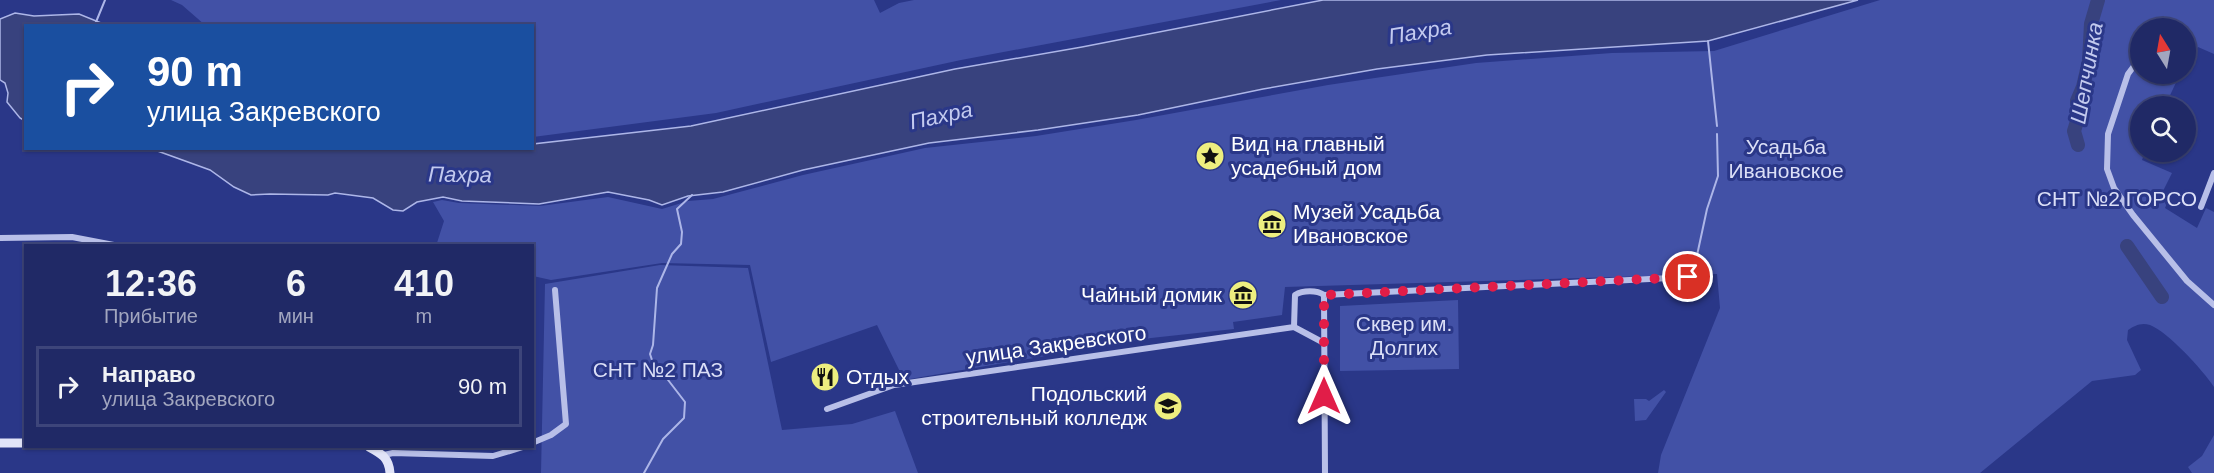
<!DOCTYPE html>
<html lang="ru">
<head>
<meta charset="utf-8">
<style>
  body { margin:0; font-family:Arial,sans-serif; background:#2d356f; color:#f1f3f6; height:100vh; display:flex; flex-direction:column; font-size:22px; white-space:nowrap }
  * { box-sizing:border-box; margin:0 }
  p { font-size:20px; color:#a2a6bf }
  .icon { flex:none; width:33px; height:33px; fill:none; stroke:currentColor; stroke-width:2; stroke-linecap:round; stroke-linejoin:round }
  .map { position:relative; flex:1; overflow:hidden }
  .panel { position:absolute; left:24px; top:244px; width:510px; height:204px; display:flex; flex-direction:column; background:#202966; border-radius:0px; box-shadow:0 2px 4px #0004,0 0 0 2px #3d457a }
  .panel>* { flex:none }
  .guide { position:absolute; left:24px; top:24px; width:510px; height:126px; border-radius:0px; box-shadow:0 2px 4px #0004,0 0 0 2px #3d457a; background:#1a4fa0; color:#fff; overflow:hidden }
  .needle { width:39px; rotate:349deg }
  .fabs { position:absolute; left:2130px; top:18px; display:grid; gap:12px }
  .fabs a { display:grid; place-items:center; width:66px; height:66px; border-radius:50%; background:#202966; box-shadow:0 2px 4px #0004,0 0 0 2px #3d457a; font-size:30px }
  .pin { position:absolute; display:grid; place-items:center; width:51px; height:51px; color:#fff; margin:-26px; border:3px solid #fff; border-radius:50%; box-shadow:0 2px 6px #0007 }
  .me { position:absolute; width:66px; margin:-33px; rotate:0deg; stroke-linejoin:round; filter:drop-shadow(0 0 4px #0008) }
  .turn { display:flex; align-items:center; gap:21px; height:126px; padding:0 24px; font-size:27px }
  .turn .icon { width:78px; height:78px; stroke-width:2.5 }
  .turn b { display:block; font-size:42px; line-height:51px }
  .eta { display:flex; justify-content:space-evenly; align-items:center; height:102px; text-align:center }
  .eta b { font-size:36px; font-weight:800; line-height:42px }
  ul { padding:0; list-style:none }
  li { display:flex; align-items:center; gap:18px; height:81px; margin:0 12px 9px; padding:0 12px; border:3px solid #3d457a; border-radius:0px }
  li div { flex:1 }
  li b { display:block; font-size:22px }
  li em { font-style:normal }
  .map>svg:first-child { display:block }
  .green { fill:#4251a6 }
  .water { fill:#38427e; stroke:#adb6e8; stroke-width:1.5 }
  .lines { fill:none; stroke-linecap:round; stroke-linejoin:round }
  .stream { stroke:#adb6e8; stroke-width:2 }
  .river { stroke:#38427e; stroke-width:14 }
  .street { stroke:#b8bfe8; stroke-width:6 }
  .secondary { stroke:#e1e4f8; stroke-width:9 }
  .route { stroke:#e11d48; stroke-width:10; stroke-dasharray:0 18 }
  .labels { text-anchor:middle; stroke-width:6; stroke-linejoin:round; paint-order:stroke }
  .poi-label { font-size:21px; fill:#fff; stroke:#2a3788; text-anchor:start }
  .park-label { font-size:21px; fill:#dbdff7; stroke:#2a3788 }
  .street-label { font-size:21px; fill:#fff; stroke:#2a3788 }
  .water-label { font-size:22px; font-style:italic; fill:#c3caef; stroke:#2a3788 }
</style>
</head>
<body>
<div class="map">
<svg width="2214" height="473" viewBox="0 0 2214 473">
  <rect width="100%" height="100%" fill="#2a3788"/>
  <!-- green -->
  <path class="green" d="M 171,0 L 874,0 L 880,13 L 899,3 L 914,0 L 1281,0 L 961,60 L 716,113 L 533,137 L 532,26 L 205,25 L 182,5 Z
    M 1880,0 L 2214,0 L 2214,54 L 2198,47 L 2193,56 L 2189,54 L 2186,61 L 2186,28 L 2140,28 L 2140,74 L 2180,74 L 2165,106 L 2140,106 L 2140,152 L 2145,152 L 2142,160 L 2172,173 L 2161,195 L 2168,201 L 2165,208 L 2197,228 L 2206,208 L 2214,212 L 2214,387 C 2203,370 2168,332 2150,325 C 2141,322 2134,326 2128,330 L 2127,340 L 2141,370 L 2135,375 L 2092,381 L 1980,473 L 1658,473 L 1661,455 L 1720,308 L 1717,274 L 1285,287 L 1282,315 L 1233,322 L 1234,329 L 1151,338 L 904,380 L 877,325 L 771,362 L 750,265 L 662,263 L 551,280 L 533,276 L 532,246 L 436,246 L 444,221 L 433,202 L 442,200 L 459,203 L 540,206 L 608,197 L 662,209 L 688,201 L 713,199 L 803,175 L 925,148 L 1036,136 L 1136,120 L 1328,85 L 1476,63 L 1612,53 L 1714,51 Z
    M 660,265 L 748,268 L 782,430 L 852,424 L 895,411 L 918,473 L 541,473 L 545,284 Z
    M 1458,300 L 1459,369 L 1340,371 L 1340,306 Z
    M 1664,390 L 1666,392 L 1646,420 L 1635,421 L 1634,399 L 1646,399 L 1649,401 Z
    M 2214,435 L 2214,473 L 2192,473 L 2188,467 L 2202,456 Z"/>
  <!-- water -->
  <path class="water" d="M 1323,0 L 1858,0 L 1708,41 L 1487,55 L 1377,69 L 1263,89 L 1138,115 L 1038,130 L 929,143 L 803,170 L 723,192 L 688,196 L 662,205 L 649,200 L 608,192 L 539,204 L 462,201 L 443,197 L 417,202 L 403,211 L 393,210 L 373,198 L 335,193 L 328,195 L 270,194 L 251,195 L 234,187 L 210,170 L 152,149 L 532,148 L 533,144 L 691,126 L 955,69 L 1082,47 Z
    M 15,13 L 34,16 L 79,14 L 106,25 L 26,26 L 25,121 L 20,118 L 7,102 L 8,93 L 5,83 L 0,80 L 0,19 Z"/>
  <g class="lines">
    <!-- stream -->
    <path class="stream" d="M 96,22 L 105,0
      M 1708,41 L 1717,126
      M 1696,260 L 1707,209 L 1718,176 L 1717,134
      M 644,473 L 663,439 L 684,418 L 685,402 L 665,376 L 654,366 L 650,354 L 653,345 L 657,288 L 672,254 L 681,244 L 682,232 L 677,209 L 692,195"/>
    <!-- river -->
    <path class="river" d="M 2078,145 L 2074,131 L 2079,115 L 2077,101 L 2083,87 L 2089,61 L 2091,24 L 2098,0
      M 2127,246 L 2162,297"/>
    <!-- street -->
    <path class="street" d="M 2161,28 L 2165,20
      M 2140,58 L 2128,74 L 2108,134 L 2107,169 L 2114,188 L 2133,215 L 2187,281 L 2214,305
      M 2201,207 L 2214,173
      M 0,238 L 72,237 L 119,246
      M 1324,295 L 1690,277
      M 1324,343 L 1294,327 L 1295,295 C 1303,290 1317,290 1324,295 L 1325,473
      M 827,409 L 894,385 L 1294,327
      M 532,443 L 551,435 L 566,424 L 555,290
      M 384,455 L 393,453 L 493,456 L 523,447"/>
    <!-- secondary -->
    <path class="secondary" d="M 0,443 L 26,443
      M 369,447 C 382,454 389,458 390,473"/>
  </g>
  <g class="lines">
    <!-- route -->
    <path class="route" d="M 1324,396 L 1324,295 L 1688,277"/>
  </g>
  <!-- icons -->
  <defs>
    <g id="sight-disc" transform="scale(1.5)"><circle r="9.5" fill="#edee7f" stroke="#2a3788"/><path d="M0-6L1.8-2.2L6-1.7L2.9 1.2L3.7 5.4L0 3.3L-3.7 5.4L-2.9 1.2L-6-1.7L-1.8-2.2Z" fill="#111"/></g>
    <g id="museum-disc" transform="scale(1.5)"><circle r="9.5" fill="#edee7f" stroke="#2a3788"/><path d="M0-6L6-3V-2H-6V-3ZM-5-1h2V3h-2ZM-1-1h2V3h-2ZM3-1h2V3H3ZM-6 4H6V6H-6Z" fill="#111"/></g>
    <g id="restaurant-disc" transform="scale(1.5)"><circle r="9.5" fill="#edee7f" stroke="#2a3788"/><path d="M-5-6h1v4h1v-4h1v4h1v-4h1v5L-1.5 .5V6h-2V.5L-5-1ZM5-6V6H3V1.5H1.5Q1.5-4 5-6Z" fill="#111"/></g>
    <g id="university-disc" transform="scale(1.5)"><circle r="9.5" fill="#edee7f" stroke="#2a3788"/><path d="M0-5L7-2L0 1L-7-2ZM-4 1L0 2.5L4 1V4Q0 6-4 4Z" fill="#111"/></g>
  </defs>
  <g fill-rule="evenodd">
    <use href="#sight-disc" x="1210" y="156"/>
    <use href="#museum-disc" x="1272" y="224"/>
    <use href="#museum-disc" x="1243" y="295"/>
    <use href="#restaurant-disc" x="825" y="377"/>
    <use href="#university-disc" x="1168" y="406"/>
  </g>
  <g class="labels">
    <!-- poi labels -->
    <g class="poi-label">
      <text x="1231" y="151">Вид на главный<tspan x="1231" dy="24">усадебный дом</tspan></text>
      <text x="1293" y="219">Музей Усадьба<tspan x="1293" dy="24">Ивановское</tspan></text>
      <text x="1222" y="302" text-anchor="end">Чайный домик</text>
      <text x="846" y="384">Отдых</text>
      <text x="1147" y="401" text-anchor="end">Подольский<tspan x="1147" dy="24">строительный колледж</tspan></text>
    </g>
    <!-- park labels -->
    <g class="park-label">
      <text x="1786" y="154">Усадьба<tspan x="1786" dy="24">Ивановское</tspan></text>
      <text x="2117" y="206">СНТ №2 ГОРСО</text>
      <text x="1404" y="331">Сквер им.<tspan x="1404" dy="24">Долгих</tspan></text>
      <text x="658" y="377">СНТ №2 ПАЗ</text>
    </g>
    <!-- street labels -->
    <g class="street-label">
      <text transform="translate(1056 345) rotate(-8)" y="7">улица Закревского</text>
    </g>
    <!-- water labels -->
    <g class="water-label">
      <text transform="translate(1420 31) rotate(-9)" y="8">Пахра</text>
      <text transform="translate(2086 73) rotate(-80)" y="8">Шепчинка</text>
      <text transform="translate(941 115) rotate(-12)" y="8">Пахра</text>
      <text transform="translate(460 174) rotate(1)" y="8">Пахра</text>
    </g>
  </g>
</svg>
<div class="fabs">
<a><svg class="needle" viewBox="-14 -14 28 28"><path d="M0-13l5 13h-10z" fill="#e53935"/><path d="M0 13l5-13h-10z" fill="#a2a6bf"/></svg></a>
<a><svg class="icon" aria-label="search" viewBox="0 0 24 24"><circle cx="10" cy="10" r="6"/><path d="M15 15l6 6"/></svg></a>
</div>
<div class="pin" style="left:1688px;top:277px;background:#d93025"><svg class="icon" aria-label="arrive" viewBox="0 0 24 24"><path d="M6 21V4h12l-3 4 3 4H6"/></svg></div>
<svg class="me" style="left:1324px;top:396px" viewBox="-20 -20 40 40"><path d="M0-17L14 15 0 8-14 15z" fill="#e11d48" stroke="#fff" stroke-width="4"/></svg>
<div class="guide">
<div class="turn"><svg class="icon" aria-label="right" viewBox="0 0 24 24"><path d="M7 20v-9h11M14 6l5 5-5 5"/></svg><div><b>90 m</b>улица Закревского</div></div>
</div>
<section class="panel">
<div class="eta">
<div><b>12:36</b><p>Прибытие</p></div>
<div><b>6</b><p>мин</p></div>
<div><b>410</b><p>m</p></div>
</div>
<ul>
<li><svg class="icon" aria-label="right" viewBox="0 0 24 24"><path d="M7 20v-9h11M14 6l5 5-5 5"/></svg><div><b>Направо</b><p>улица Закревского</p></div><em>90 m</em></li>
</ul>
</section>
</div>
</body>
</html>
